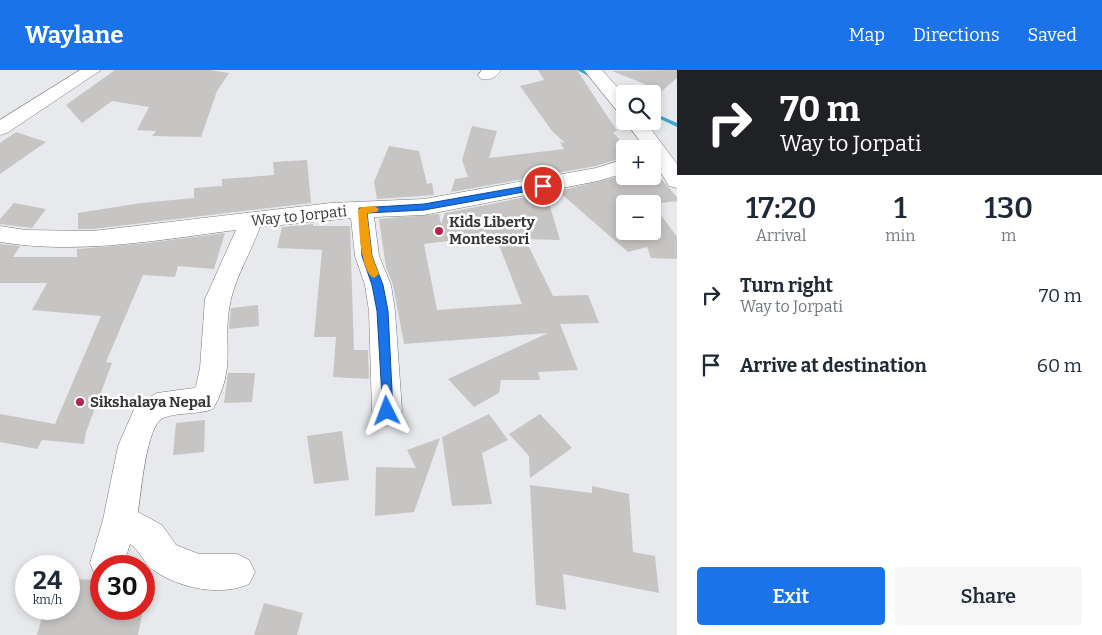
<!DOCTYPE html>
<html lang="en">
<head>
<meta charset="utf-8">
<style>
  body { margin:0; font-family:Bitter,serif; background:#f6f6f7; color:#1f2937; height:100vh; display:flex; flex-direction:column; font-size:19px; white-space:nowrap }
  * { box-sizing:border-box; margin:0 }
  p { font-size:16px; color:#747a83 }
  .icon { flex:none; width:28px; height:28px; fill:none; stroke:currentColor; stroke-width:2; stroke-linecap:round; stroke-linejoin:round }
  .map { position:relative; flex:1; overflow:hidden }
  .side { display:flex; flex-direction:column; background:#fff; width:425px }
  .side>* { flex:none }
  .guide { background:#202124; color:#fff; overflow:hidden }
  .tools { position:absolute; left:616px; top:15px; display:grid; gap:10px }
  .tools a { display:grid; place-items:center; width:45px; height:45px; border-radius:5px; background:#fff; box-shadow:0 2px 8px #0003; font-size:25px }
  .speed { position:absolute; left:15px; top:485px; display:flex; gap:10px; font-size:25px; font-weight:700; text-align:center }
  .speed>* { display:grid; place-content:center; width:65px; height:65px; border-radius:50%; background:#fff; box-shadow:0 2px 8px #0003; line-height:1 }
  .speed small { font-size:12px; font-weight:400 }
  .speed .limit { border:8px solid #d22; background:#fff; color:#111 }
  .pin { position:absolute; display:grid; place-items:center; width:42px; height:42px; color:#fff; margin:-21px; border:2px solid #fff; border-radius:50%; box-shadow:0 1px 5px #0007 }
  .me { position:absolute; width:55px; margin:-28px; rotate:357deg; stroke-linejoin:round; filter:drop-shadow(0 0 4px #0008) }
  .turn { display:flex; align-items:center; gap:18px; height:105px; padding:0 20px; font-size:22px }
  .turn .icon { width:65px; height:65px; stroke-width:2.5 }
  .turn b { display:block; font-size:35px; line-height:42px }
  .eta { display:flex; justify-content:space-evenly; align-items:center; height:85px; text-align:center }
  .eta b { font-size:30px; font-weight:600; line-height:35px }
  .button { display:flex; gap:10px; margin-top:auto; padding:10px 20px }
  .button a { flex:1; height:58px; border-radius:5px; background:#1a73e8; color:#fff; font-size:20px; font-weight:600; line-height:58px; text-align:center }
  .button a+a { background:#f6f6f7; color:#1f2937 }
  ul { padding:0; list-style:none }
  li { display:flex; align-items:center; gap:15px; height:70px; padding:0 20px }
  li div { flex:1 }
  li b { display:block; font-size:19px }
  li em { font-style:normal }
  header { display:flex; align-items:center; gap:30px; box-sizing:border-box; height:70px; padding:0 25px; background:#1a73e8; color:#fff }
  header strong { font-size:24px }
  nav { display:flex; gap:28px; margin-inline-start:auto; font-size:18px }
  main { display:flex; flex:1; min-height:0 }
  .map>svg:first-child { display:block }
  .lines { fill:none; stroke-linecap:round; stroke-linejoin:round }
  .stream { fill:#3ea5ce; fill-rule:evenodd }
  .building { fill:#c7c4c4; fill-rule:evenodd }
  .minor-casing { stroke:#77787a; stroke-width:1 }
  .minor { fill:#fff; fill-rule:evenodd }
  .route { fill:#1a73e8; stroke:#114b97 }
  .slow { fill:#f59e0b }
  .poi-dot { fill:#b52550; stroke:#fff; stroke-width:2 }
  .labels { text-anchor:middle; stroke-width:5; stroke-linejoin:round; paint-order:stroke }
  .street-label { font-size:15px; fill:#353637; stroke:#fff }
  .poi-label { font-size:15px; font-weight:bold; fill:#353637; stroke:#fff; text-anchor:start }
</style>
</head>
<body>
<header>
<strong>Waylane</strong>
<nav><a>Map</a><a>Directions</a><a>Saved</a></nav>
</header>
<main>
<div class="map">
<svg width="677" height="565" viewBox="0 0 677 565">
  <rect width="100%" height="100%" fill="#e8e9ec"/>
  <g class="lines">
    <!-- stream -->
    <path class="stream" d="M 577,0 L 583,0 L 598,8 L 594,9 Z
      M 652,42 L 677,53 L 677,57 L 652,45 Z"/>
  </g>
  <!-- building -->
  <path class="building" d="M 115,0 L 209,0 L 229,3 L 217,21 L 201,67 L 152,66 L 156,61 L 137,60 L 149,37 L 112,31 L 82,53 L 66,35 Z
    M 538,0 L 577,0 L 617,61 L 613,62 L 627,79 L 625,79 L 625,87 L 596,96 L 451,122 L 455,109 L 468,107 L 462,90 L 472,56 L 497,61 L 489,88 L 564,79 L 560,72 L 565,73 L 552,61 L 520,16 L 544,10 Z
    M 677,0 L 677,8 L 662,21 L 612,1 Z
    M 16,62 L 46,72 L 0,104 L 0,73 Z
    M 389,76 L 419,81 L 427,114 L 432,113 L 434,125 L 377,129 L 374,112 Z
    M 307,90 L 311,133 L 93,159 L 78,159 L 78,143 L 141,133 L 194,128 L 194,118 L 222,116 L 222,109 L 274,105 L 273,92 Z
    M 654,101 L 677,127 L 677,131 L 653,134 L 677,167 L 677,189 L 651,188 L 647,177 L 628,182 L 558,121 L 625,105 L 652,106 ZM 625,134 L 652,134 L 652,161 L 625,161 Z
    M 546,123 L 560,170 L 525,169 L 553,226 L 588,225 L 599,253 L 560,254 L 578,300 L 538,302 L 540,310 L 501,310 L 499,323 L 474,337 L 448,309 L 548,263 L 404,274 L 393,215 L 386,197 L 379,149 L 439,144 L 441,154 L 445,143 ZM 495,165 L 522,234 L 437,240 L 424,174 Z
    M 14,133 L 46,139 L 32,158 L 0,154 L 0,149 Z
    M 313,154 L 313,156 L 350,156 L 354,280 L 368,280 L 369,309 L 333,307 L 336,267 L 314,267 L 322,180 L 277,178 L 282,157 Z
    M 225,163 L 214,199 L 178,196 L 175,207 L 143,205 L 106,292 L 112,293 L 86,362 L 84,374 L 42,370 L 37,379 L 0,372 L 0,344 L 55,354 L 101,246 L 32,240 L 47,213 L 0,213 L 0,174 L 20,176 L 13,187 L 77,187 L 77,179 L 148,173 Z
    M 258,235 L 259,256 L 229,259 L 231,238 Z
    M 228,303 L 255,303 L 252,332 L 224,333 Z
    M 489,344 L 508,370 L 482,383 L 492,434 L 452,436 L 442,367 Z
    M 540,344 L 572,378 L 530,408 L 529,386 L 509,364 Z
    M 205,350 L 204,382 L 173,385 L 176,353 Z
    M 342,361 L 349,410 L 314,414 L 307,366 Z
    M 440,368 L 414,442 L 375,446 L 376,397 L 416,398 L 407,380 Z
    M 530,415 L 592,423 L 592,416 L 629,424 L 633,482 L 655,486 L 659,523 L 563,504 L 566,540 L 536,535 Z
    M 69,509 L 101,510 L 101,539 L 143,539 L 138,565 L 37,565 L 44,539 L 69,539 Z
    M 264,533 L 303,543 L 297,565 L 254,565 Z"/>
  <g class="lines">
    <!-- minor casing -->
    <g class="minor-casing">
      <path id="minor" d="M 80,0 L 101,0 L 7,63 L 0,65 L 0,50 Z
        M 482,0 L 501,0 C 495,8 490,11 481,9 L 478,5 Z
        M 584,0 L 602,0 L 625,26 L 625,44 L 618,42 Z
        M 625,51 L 645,51 L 677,94 L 677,118 L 669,116 L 652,88 L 652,79 L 646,79 Z
        M 625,89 L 625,103 L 598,111 L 424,145 L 374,147 L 379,186 L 391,215 L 395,241 L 402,341 L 397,350 L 387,354 L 377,350 L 372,341 L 369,241 L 365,215 L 355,186 L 351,148 L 260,157 C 251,182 237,204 231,229 C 221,272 238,295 213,339 C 198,345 177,342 163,348 C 146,356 141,424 138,442 L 162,455 L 176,475 L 199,484 L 237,484 L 249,490 L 255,502 L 249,514 C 220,527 179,518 153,500 C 143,493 141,481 130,474 L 123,496 L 101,496 L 101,508 L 95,505 L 90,493 L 103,450 L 118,376 L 136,335 L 157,323 L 194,318 L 196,316 L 200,298 L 205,229 L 236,160 C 158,170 79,185 0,172 L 0,156 L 26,160 L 93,161 L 331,133 L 424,129 L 596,98 Z"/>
    </g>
    <!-- minor -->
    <use href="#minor" class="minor"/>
  </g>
  <!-- route -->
  <path class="route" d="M 543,113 L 547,116 L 546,118 L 424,140 L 367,143 L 372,186 L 383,215 L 388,241 L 393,341 L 392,345 L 383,345 L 377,241 L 372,215 L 362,186 L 359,138 L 424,134 Z"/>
  <!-- slow -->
  <path class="slow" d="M 374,136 L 379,139 L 377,142 L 367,143 L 372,186 L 379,204 L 374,208 C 360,203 359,153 358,140 L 362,137 Z"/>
  <!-- markers -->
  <g class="poi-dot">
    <circle cx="439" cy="161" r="5"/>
    <circle cx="80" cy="332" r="5"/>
  </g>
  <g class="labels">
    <!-- street labels -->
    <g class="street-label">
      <text transform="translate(299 146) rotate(-6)" y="5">Way to Jorpati</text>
    </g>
    <!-- poi labels -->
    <g class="poi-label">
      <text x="449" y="157">Kids Liberty<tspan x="449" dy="17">Montessori</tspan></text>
      <text x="90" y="337">Sikshalaya Nepal</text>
    </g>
  </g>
</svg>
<div class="tools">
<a><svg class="icon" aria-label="search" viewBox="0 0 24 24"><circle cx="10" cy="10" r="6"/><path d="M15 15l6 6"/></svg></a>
<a>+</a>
<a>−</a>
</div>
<div class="speed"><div>24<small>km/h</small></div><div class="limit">30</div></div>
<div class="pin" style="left:543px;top:116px;background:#d93025"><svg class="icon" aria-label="arrive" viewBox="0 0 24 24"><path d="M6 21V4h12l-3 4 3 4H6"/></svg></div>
<svg class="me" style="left:387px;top:341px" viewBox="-20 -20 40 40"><path d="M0-17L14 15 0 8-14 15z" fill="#1a73e8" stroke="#fff" stroke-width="4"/></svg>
</div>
<section class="side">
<div class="guide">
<div class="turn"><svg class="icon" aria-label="right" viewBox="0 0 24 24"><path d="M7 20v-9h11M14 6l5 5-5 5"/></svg><div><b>70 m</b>Way to Jorpati</div></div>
</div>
<div class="eta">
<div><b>17:20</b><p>Arrival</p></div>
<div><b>1</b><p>min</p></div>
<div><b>130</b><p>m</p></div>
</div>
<ul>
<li><svg class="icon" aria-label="right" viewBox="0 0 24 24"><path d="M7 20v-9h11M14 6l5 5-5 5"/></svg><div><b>Turn right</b><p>Way to Jorpati</p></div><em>70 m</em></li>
<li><svg class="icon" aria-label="arrive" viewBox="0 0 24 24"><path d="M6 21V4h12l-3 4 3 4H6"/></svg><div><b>Arrive at destination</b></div><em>60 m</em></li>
</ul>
<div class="button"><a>Exit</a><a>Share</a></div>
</section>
</main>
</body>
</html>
